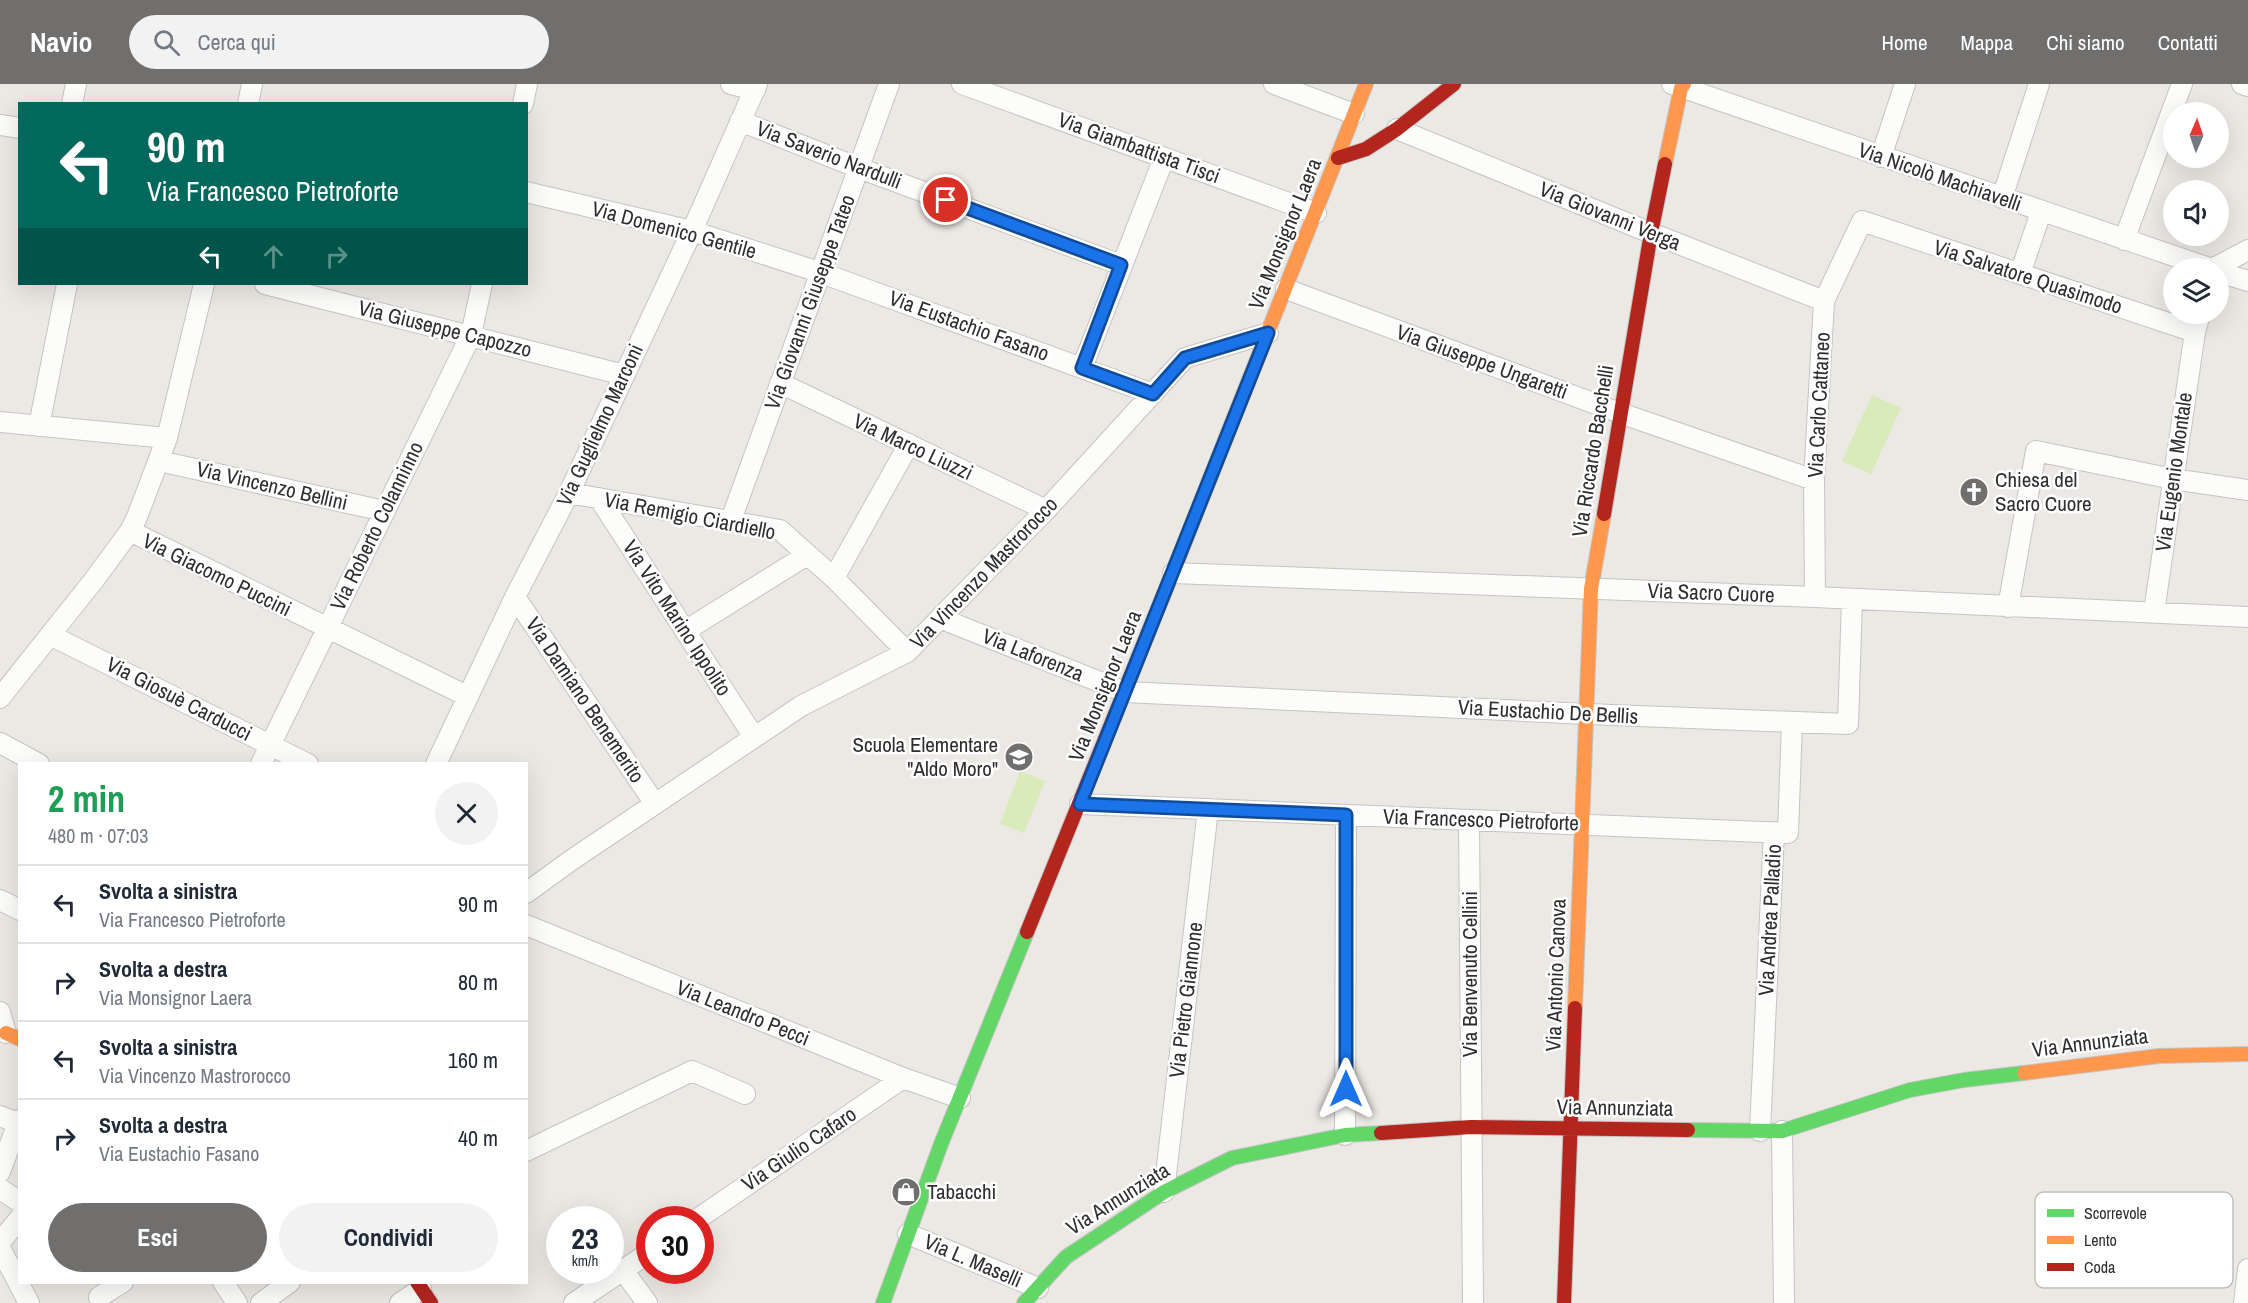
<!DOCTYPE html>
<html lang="it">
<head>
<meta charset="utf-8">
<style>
  body { margin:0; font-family:"Archivo Narrow",sans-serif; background:#f2f2f3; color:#1f2937; height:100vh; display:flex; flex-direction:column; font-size:22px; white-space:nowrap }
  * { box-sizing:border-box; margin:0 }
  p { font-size:20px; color:#747a83 }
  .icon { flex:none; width:33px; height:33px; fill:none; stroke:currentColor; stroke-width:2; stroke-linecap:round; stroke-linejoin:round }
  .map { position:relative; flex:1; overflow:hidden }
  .sheet { position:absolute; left:18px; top:678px; width:510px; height:522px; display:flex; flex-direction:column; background:#fff; border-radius:0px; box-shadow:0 6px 24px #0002 }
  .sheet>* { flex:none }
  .banner { position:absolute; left:18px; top:18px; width:510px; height:183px; border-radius:0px; box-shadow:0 6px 24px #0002; background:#00695c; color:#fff; overflow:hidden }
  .needle { width:39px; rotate:2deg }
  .fabs { position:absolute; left:2163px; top:18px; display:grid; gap:12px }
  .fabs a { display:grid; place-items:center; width:66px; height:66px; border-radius:50%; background:#fff; box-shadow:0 6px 24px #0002; font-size:30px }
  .speed { position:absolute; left:546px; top:1122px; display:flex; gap:12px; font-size:30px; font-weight:700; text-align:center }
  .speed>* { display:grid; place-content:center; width:78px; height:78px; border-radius:50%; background:#fff; box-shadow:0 6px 24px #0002; line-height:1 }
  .speed small { font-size:15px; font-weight:400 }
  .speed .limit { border:9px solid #d22; background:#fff; color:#111 }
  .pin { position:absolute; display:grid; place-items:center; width:51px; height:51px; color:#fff; margin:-26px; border:3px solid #fff; border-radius:50%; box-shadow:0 2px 6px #0007 }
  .me { position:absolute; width:66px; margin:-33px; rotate:0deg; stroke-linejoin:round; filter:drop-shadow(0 0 4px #0008) }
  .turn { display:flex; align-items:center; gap:21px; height:126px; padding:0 30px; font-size:27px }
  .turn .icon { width:78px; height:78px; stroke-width:2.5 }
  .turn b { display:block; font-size:42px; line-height:51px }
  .lanes { display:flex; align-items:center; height:57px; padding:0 30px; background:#0003; justify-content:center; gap:30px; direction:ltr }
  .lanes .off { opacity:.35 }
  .round { display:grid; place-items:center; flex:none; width:63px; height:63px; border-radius:32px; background:#f2f2f3 }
  .headline { display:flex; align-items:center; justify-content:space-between; height:102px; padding:0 30px }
  h1 { font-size:36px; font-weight:700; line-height:45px; color:#1e9e55 }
  .cta { display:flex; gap:12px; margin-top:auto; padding:12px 30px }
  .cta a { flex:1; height:69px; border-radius:36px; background:#706f6e; color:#fff; font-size:24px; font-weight:700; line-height:69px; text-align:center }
  .cta a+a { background:#f2f2f3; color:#1f2937 }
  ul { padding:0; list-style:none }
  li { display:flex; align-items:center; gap:18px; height:78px; padding:0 30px; border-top:2px solid #e0e1e3 }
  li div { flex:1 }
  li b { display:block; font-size:22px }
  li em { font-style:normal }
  header { display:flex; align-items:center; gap:36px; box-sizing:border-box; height:84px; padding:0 30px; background:#706f6e; color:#fff }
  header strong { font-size:28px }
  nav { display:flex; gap:33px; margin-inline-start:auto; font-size:21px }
  .search { width:420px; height:54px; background:#f2f2f3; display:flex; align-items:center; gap:15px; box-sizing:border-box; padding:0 21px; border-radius:33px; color:#747a83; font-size:22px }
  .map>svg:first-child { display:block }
  .pitch { fill:#d9eabb }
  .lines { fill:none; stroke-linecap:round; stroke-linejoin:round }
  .street-casing { stroke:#c5c4c5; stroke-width:22 }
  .fast-casing { stroke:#c5c4c5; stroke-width:16 }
  .slow-casing { stroke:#c5c4c5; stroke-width:16 }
  .jam-casing { stroke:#c5c4c5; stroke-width:16 }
  .street { stroke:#fcfcfb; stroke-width:20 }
  .fast { stroke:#63d668; stroke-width:14 }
  .slow { stroke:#ff974d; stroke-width:14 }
  .jam { stroke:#b3261e; stroke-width:14 }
  .route-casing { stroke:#114b97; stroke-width:15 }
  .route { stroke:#1a73e8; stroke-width:10 }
  .labels { text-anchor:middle; stroke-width:5; stroke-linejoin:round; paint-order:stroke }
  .street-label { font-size:21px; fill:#2e2e2e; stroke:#fff }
  .poi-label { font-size:21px; fill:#2e2e2e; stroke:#fff; text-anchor:start }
  .key { fill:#fff; stroke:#c0c0c0; stroke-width:1.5 }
  .key-label { font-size:16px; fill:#2e2e2e }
</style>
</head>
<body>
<header>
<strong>Navio</strong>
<div class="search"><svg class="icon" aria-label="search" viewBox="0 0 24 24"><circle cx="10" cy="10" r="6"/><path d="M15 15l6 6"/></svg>Cerca qui</div>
<nav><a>Home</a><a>Mappa</a><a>Chi siamo</a><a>Contatti</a></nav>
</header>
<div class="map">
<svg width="2248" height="1219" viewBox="0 0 2248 1219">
  <rect width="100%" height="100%" fill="#ece8e4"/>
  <!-- pitch -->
  <path class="pitch" d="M 1872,311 L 1901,324 L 1871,390 L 1842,377 Z
    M 1020,687 L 1045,697 L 1024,749 L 1000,740 Z"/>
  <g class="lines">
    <!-- street casing -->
    <g class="street-casing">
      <path id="street" d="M 731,0 L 755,6
        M 962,0 L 1316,129
        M 1274,0 L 1354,30
        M 1672,0 L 2209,184
        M 2242,0 L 2248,2
        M 72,20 L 76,0
        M 248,20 L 252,0
        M 523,20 L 527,0
        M 740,37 L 859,84 L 1121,181
        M 0,41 L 20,44
        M 1397,45 L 1651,149 L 1824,217
        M 1881,73 L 1905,0
        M 526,108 L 692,147 L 819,188 L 1153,310
        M 2002,114 L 2039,0
        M 2124,156 L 2182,0
        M 2214,184 L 2248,166
        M 2218,188 L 2248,197
        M 2020,190 L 2041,128
        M 265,200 L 624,291
        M 1286,205 L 1620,329 L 1814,396
        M 1082,284 L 1164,74
        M 780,299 L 1046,426
        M 0,338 L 167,354
        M 39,342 L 67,200
        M 159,377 L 384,427
        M 569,409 L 780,446 L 834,494 L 907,568
        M 599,414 L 754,653
        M 731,436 L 889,0
        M 130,447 L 467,612
        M 1173,489 L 1815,513 L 2248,533
        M 834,494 L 909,360
        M 515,513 L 655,720
        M 1815,513 L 1814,396 L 1824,217 L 1862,137 L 2195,248
        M 2008,523 L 2036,367 L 2173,395 L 2248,406
        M 2154,528 L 2195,248 L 2200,230
        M 942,535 L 1125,608 L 1587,630 L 1848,640 L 1852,515
        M 685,547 L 807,471
        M 50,551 L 308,680
        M 0,614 L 94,496 L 130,447 L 137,433 L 167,354 L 204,200
        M 0,659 L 39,680
        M 261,680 L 471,251 L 482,200
        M 436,680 L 515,513 L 569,409 L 692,147 L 757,0
        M 1080,720 L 1788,749 L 1792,638
        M 1469,736 L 1473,1219
        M 526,809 L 573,775 L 801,622 L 907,568 L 1046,426 L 1185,274 L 1268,249
        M 0,816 L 20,826
        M 526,841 L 903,994 L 960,1014
        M 0,928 L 6,949
        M 0,1032 L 20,1040
        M 1760,1047 L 1774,748
        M 1782,1047 L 1784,1219
        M 1345,1051 L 1346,731
        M 526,1067 L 692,987 L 745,1010
        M 0,1088 L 19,1036
        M 0,1105 L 20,1118
        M 1164,1108 L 1208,725
        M 696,1136 L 903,994
        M 908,1150 L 1038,1204
        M 0,1158 L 20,1134
        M 0,1164 L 29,1219
        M 623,1186 L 647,1219
        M 223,1198 L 237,1219
        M 99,1213 L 123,1198
        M 261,1219 L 290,1198
        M 400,1219 L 421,1205
        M 574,1219 L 650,1168
        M 2244,1219 L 2248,1185"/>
    </g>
    <!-- fast casing -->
    <g class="fast-casing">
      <path id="fast" d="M 1688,1046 L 1782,1047 L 1910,1006 L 1964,996 L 2024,989
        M 883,1219 L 941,1060 L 1027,848
        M 1024,1219 L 1066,1173 L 1164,1108 L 1232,1074 L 1345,1051 L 1381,1049"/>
    </g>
    <!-- slow casing -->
    <g class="slow-casing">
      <path id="slow" d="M 1665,80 L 1681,4 L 1684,0
        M 1180,470 L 1366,0
        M 1575,924 L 1591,505 L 1604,430
        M 6,949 L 20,955
        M 2024,989 L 2159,972 L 2248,970"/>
    </g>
    <!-- jam casing -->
    <g class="jam-casing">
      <path id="jam" d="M 1338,74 L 1366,65 L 1397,45 L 1454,0
        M 1604,430 L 1651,149 L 1665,80
        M 1027,848 L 1180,470
        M 1381,1049 L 1471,1043 L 1688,1046
        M 417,1198 L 431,1219
        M 1564,1219 L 1575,924"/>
    </g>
    <!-- street -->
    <use href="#street" class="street"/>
    <!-- fast -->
    <use href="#fast" class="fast"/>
    <!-- slow -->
    <use href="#slow" class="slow"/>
    <!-- jam -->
    <use href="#jam" class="jam"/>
  </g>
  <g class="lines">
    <!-- route casing -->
    <g class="route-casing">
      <path id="route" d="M 946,116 L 1121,181 L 1082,284 L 1153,310 L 1185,274 L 1268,249 L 1080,720 L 1346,731 L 1346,1005"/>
    </g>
    <!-- route -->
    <use href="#route" class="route"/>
  </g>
  <!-- icons -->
  <defs>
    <g id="church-disc" transform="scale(1.5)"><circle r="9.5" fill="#706f6e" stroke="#fff"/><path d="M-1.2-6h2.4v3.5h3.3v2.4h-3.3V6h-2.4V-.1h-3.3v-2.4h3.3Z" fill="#fff"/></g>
    <g id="school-disc" transform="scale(1.5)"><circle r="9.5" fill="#706f6e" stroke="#fff"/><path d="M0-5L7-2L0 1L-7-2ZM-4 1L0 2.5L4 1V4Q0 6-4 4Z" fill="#fff"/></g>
    <g id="shop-disc" transform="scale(1.5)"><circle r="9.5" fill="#706f6e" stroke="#fff"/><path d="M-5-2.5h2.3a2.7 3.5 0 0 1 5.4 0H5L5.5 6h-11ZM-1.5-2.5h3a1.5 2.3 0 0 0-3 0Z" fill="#fff"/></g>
  </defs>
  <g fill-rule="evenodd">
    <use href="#church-disc" x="1974" y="408"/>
    <use href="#school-disc" x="1019" y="673"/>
    <use href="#shop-disc" x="906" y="1108"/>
  </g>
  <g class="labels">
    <!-- street labels -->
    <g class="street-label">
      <text transform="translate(1139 64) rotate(20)" y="7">Via Giambattista Tisci</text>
      <text transform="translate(829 71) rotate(21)" y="7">Via Saverio Nardulli</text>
      <text transform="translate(1940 93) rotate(19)" y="7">Via Nicolò Machiavelli</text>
      <text transform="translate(1610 132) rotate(22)" y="7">Via Giovanni Verga</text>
      <text transform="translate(674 146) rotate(15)" y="7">Via Domenico Gentile</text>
      <text transform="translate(1285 150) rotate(-68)" y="7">Via Monsignor Laera</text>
      <text transform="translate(2028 193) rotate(18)" y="7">Via Salvatore Quasimodo</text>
      <text transform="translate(810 218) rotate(-70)" y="7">Via Giovanni Giuseppe Tateo</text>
      <text transform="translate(969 242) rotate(20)" y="7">Via Eustachio Fasano</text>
      <text transform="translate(445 245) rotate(14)" y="7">Via Giuseppe Capozzo</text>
      <text transform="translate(1482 278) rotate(20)" y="7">Via Giuseppe Ungaretti</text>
      <text transform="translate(1819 321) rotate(-87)" y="7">Via Carlo Cattaneo</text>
      <text transform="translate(600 341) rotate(-65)" y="7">Via Guglielmo Marconi</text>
      <text transform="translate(913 363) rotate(25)" y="7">Via Marco Liuzzi</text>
      <text transform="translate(1593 367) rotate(-81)" y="7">Via Riccardo Bacchelli</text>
      <text transform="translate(2174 388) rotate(-82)" y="7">Via Eugenio Montale</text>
      <text transform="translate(272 402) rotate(13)" y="7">Via Vincenzo Bellini</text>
      <text transform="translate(690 432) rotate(11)" y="7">Via Remigio Ciardiello</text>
      <text transform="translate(377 442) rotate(-64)" y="7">Via Roberto Colanninno</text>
      <text transform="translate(984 489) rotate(-46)" y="7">Via Vincenzo Mastrorocco</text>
      <text transform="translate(217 491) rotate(26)" y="7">Via Giacomo Puccini</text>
      <text transform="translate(1711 509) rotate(2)" y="7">Via Sacro Cuore</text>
      <text transform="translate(677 534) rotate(57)" y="7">Via Vito Marino Ippolito</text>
      <text transform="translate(1033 571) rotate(22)" y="7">Via Laforenza</text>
      <text transform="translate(1105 602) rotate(-68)" y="7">Via Monsignor Laera</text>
      <text transform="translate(179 615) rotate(27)" y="7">Via Giosuè Carducci</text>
      <text transform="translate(585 616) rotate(56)" y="7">Via Damiano Benemerito</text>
      <text transform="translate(1548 628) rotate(3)" y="7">Via Eustachio De Bellis</text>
      <text transform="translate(1481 736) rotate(2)" y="7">Via Francesco Pietroforte</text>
      <text transform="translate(1770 836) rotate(-87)" y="7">Via Andrea Palladio</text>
      <text transform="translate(1470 890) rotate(-90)" y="7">Via Benvenuto Cellini</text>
      <text transform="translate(1556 891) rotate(-88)" y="7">Via Antonio Canova</text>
      <text transform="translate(1186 916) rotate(-83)" y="7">Via Pietro Giannone</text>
      <text transform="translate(743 929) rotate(22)" y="7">Via Leandro Pecci</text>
      <text transform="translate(2090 959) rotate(-7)" y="7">Via Annunziata</text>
      <text transform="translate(1615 1024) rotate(1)" y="7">Via Annunziata</text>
      <text transform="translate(799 1065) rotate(-34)" y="7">Via Giulio Cafaro</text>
      <text transform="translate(1118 1115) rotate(-32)" y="7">Via Annunziata</text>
      <text transform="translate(973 1177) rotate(23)" y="7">Via L. Maselli</text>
    </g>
    <!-- poi labels -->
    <g class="poi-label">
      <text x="1995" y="403">Chiesa del<tspan x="1995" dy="24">Sacro Cuore</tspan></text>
      <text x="998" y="668" text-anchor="end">Scuola Elementare<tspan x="998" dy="24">"Aldo Moro"</tspan></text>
      <text x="927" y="1115">Tabacchi</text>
    </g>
  </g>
  <!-- legend -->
  <rect x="2035" y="1108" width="198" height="96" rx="9" class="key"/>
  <rect x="2047" y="1125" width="27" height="8" fill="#63d668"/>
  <rect x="2047" y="1152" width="27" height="8" fill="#ff974d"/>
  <rect x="2047" y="1179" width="27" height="8" fill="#b3261e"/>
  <g class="key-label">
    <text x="2084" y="1135">Scorrevole</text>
    <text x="2084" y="1162">Lento</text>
    <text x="2084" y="1189">Coda</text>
  </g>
</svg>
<div class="fabs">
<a><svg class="needle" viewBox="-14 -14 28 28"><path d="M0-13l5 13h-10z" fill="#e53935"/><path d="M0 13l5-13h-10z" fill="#747a83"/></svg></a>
<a><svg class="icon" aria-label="sound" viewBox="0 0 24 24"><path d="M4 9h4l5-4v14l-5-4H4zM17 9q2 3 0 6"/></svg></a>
<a><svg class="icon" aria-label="layers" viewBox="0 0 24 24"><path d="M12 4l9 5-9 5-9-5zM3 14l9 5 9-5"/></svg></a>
</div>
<div class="speed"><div>23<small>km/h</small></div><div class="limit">30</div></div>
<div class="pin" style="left:946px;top:116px;background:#d93025"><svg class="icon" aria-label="arrive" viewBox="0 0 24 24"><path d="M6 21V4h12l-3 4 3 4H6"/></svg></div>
<svg class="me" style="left:1346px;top:1005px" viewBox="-20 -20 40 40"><path d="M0-17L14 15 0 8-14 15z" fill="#1a73e8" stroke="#fff" stroke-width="4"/></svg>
<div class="banner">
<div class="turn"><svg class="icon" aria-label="left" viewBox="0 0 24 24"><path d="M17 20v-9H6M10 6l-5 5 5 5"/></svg><div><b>90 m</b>Via Francesco Pietroforte</div></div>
<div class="lanes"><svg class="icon" aria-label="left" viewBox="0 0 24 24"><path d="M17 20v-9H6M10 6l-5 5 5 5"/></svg><svg class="icon off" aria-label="ahead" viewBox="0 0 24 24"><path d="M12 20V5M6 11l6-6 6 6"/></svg><svg class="icon off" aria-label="right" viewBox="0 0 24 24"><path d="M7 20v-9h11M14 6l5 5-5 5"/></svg></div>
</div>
<section class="sheet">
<div class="headline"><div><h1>2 min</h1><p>480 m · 07:03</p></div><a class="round"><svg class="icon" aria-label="close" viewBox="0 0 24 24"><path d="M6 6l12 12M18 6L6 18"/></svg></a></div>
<ul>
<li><svg class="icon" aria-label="left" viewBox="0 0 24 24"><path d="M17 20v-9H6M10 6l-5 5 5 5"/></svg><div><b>Svolta a sinistra</b><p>Via Francesco Pietroforte</p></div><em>90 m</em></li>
<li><svg class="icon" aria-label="right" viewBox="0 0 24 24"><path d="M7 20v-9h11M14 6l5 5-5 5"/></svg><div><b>Svolta a destra</b><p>Via Monsignor Laera</p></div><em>80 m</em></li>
<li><svg class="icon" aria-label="left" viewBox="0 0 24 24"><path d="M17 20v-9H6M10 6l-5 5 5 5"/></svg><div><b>Svolta a sinistra</b><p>Via Vincenzo Mastrorocco</p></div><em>160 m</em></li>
<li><svg class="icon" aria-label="right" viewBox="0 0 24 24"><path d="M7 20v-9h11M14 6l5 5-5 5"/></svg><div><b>Svolta a destra</b><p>Via Eustachio Fasano</p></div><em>40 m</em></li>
</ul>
<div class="cta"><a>Esci</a><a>Condividi</a></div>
</section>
</div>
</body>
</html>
